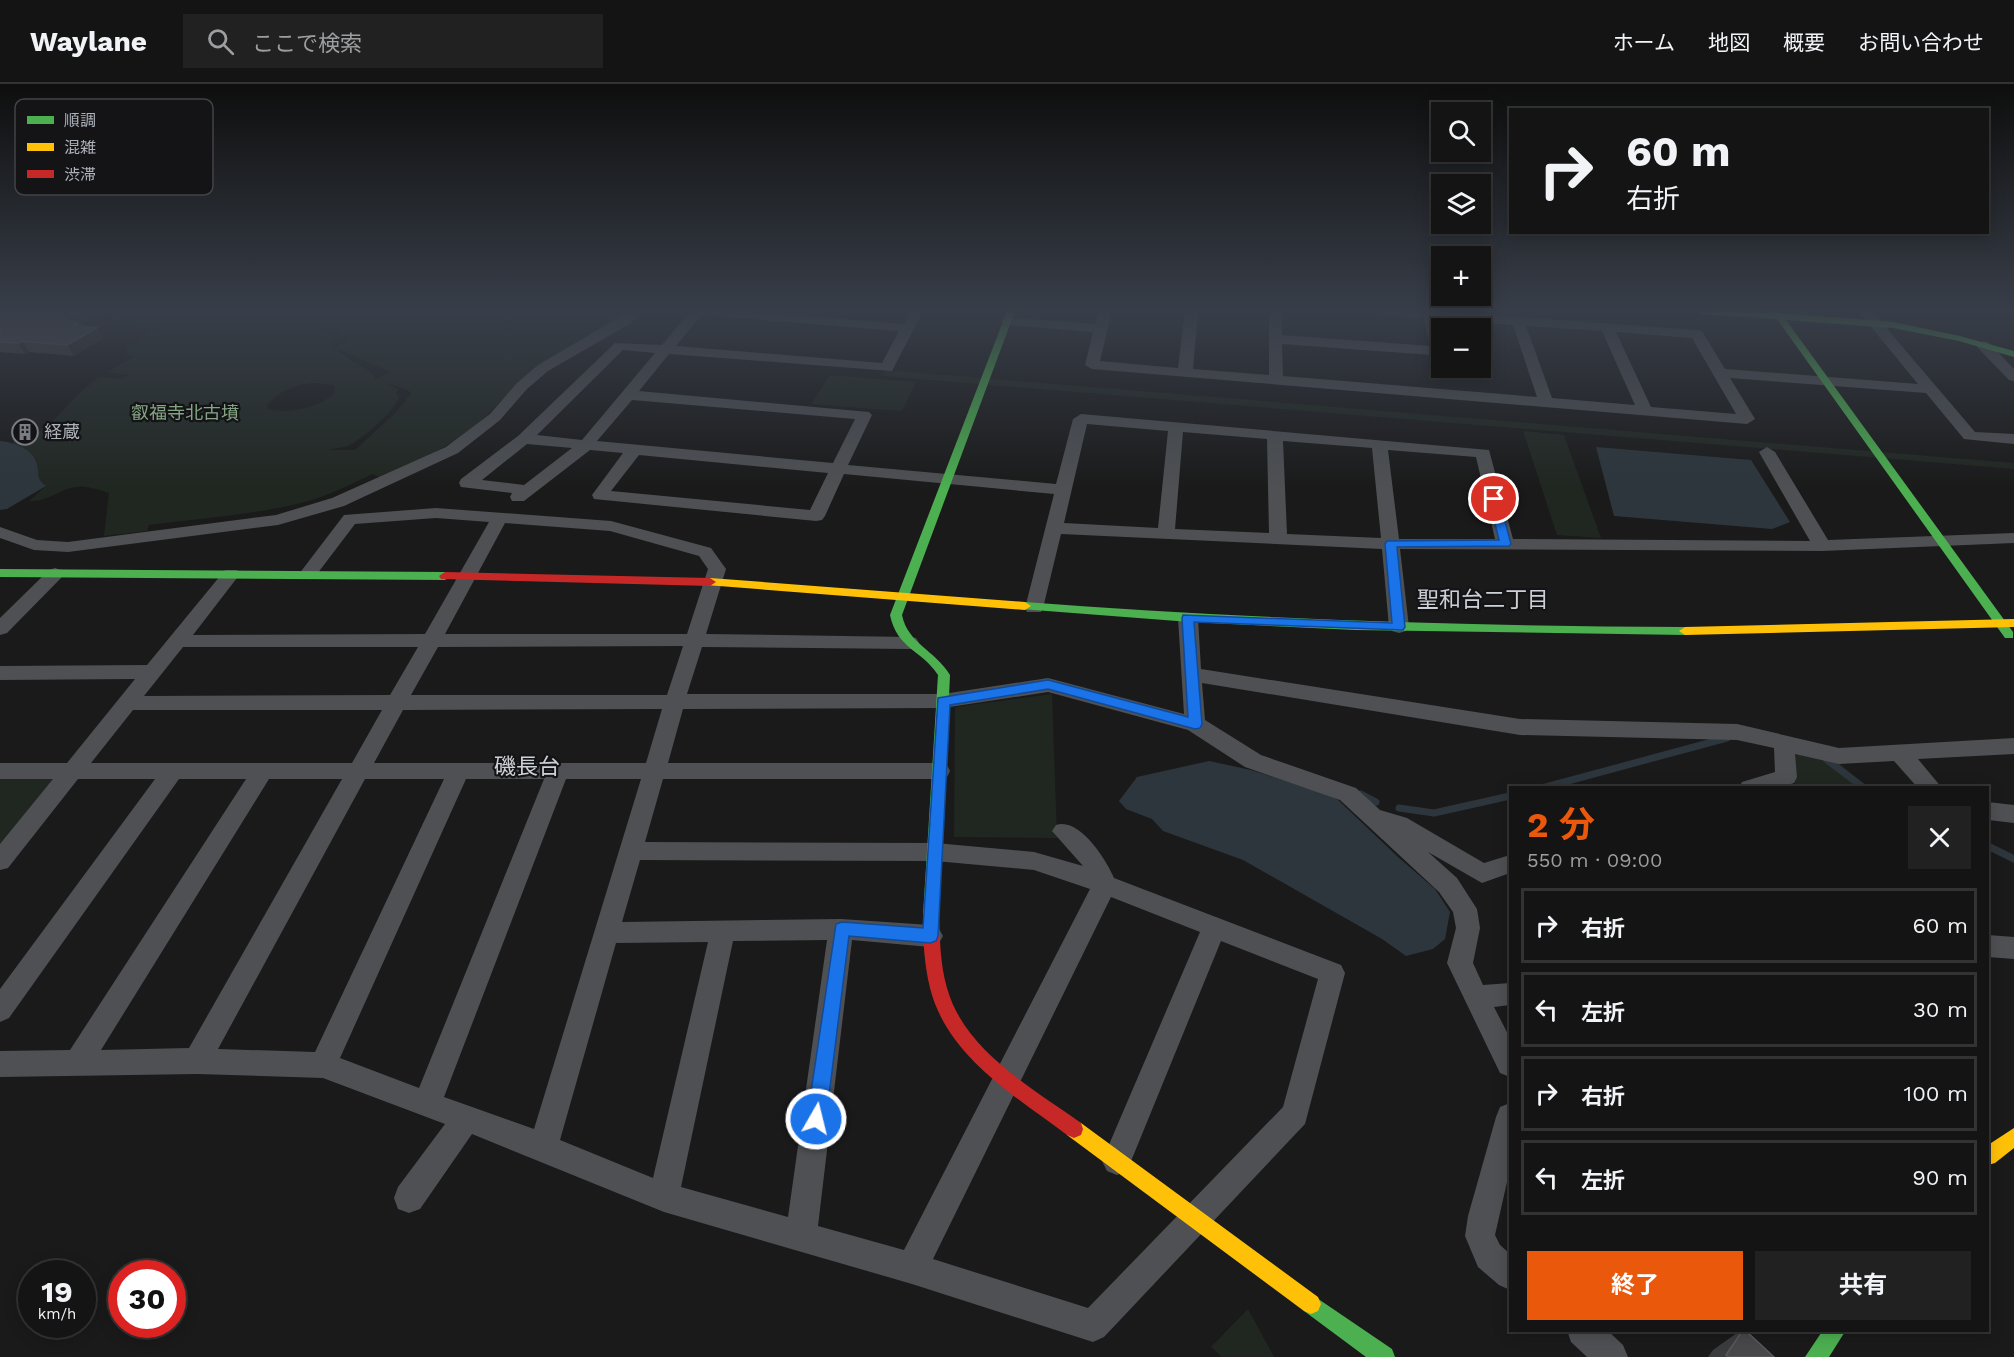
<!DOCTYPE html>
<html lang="ja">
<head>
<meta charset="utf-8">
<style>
  body { margin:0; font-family:"Work Sans","Noto Sans JP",sans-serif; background:#212122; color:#f1f3f6; height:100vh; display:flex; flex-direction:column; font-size:22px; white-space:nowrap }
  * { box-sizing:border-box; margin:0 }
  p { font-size:20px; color:#9d9ea0 }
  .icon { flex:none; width:33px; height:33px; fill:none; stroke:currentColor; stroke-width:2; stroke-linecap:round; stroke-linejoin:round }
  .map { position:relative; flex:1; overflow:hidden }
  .sheet { position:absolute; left:1509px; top:702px; width:480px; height:546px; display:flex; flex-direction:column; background:#141414; border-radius:0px; box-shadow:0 3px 15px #0003,0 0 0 2px #333334 }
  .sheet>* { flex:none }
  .top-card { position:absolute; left:1509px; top:24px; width:480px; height:126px; border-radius:0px; box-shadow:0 3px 15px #0003,0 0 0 2px #333334; background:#141414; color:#f1f3f6; overflow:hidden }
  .fabs { position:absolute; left:1431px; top:18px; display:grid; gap:12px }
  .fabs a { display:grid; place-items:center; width:60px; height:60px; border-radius:0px; background:#141414; box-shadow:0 3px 15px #0003,0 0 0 2px #333334; font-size:30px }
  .speed { position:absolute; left:18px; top:1176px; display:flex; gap:12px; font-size:30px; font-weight:700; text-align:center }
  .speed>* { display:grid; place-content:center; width:78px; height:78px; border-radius:50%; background:#141414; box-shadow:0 3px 15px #0003,0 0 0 2px #333334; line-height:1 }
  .speed small { font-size:15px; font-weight:400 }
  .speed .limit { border:9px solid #d22; background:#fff; color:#111 }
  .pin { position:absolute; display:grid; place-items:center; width:51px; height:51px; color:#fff; margin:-26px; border:3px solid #fff; border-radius:50%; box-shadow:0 2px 6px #0007 }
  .me { position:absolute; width:66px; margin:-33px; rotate:8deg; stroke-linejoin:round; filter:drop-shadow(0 0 4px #0008) }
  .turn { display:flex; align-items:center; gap:21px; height:126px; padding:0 18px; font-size:27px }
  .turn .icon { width:78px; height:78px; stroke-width:2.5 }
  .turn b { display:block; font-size:42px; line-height:51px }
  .round { display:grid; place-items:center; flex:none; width:63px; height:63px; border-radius:0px; background:#212122 }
  .headline { display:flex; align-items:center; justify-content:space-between; height:102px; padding:0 18px }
  h1 { font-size:36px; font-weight:700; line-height:45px; color:#ea580c }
  .button { display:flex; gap:12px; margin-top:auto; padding:12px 18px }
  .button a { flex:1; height:69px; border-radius:0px; background:#ea580c; color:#fff; font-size:24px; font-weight:700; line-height:69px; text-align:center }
  .button a+a { background:#212122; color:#f1f3f6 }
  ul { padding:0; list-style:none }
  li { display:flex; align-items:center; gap:18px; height:75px; margin:0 12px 9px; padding:0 6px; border:3px solid #333334; border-radius:0px }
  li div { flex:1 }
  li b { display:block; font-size:22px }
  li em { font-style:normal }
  header { display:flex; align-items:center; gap:36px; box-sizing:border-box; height:84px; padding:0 30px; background:#141414; border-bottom:2px solid #333334 }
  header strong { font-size:28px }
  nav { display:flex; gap:33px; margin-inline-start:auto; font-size:21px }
  .search { width:420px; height:54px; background:#212122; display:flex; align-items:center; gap:15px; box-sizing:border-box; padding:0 21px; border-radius:0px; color:#9d9ea0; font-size:22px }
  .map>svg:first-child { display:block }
  .green { fill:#202721; fill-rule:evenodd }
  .water { fill:#2d363c }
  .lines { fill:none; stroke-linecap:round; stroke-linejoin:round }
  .stream { stroke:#2d363c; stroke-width:7 }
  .street { fill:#4e5053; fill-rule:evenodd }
  .fast { fill:#4caf50; fill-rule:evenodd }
  .slow { fill:#ffc107; fill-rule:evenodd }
  .jam { fill:#c62828; fill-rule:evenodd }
  .wall { fill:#3b3c3d }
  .shaded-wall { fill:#29292a }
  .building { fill:#48484b; stroke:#57595c; stroke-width:1.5 }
  .route { fill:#1a73e8; stroke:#114b97; stroke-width:1.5 }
  .labels { text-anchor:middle; stroke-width:4.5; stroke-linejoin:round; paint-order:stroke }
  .far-park-label { font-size:18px; fill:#84a484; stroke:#141416 }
  .far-poi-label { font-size:18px; fill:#acb1ba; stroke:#141416; text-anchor:start }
  .neighbourhood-label { font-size:22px; fill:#cdd0d6; stroke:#141416 }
  .key { fill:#141416; stroke:#424347; stroke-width:1.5 }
  .key-label { font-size:16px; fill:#acb1ba }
</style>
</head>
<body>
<header>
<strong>Waylane</strong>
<div class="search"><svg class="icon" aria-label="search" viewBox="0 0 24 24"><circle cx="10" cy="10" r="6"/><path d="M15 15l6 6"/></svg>ここで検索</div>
<nav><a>ホーム</a><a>地図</a><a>概要</a><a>お問い合わせ</a></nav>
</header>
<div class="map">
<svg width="2014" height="1273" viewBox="0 0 2014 1273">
  <rect width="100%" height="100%" fill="#1a1a1a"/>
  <!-- green -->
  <path class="green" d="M 121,227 L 629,227 L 524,294 L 480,338 L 459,354 L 427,373 L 381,394 L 373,390 C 351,400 328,412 305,418 C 254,431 200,434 149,441 L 147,447 L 104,452 L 109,409 C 99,406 86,401 75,403 C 57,406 51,417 29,417 L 46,402 C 36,395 38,387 36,375 L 25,365 L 12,359 C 22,350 36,352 46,343 C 64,327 79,307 99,293 L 122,295 L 129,291 L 106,288 L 136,272 L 126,270 L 127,263 L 157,244 L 107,235 ZM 332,243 L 330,246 L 340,247 L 338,251 L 350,252 L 336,264 L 390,288 L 376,295 L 373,290 L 330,262 L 336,254 L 321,244 ZM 312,299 L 334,301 L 335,309 C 319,324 289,330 268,325 L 267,321 C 280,307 293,301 312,299 ZM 386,299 L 408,306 L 411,310 L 395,329 L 355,366 L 329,366 C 335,364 342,364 348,362 C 361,356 396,326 399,313 L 396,309 L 398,305 Z
    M 886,286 L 2014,379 L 2014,385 L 882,292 Z
    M 830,291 L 916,298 L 902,327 L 811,320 Z
    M 1523,347 L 1564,351 L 1601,454 L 1557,451 Z
    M 1052,610 L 1057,754 L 954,753 L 955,623 Z
    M 1790,665 L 1834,675 L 1868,703 L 1795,702 Z
    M 0,695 L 56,695 L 0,764 Z
    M 1248,1225 L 1274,1273 L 1222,1273 L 1211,1263 Z"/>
  <!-- water -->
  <path class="water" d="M 0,357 C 12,358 31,364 36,377 C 40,388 35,394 46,402 L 7,425 L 0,426 Z
    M 1596,363 L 1751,376 L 1790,438 L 1772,445 L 1614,432 Z
    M 1209,677 L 1251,686 L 1335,713 L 1398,773 L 1435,805 L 1450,828 L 1445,855 L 1433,865 L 1406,872 L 1382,855 L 1243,776 L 1163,747 L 1152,735 L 1126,725 L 1119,717 L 1137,693 Z"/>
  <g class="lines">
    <!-- stream -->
    <path class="stream" d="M 1827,676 L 1864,704
      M 1542,704 L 1727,654
      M 1361,710 L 1376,718
      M 1399,724 L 1434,729 L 1510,712
      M 1988,762 L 2014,775"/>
    <!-- street -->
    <path class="street" d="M 630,227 L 645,227 L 631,239 L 548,287 L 527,305 L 500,336 L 458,369 L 344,422 L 278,441 L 68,468 L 34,466 L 0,454 L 0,443 L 37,456 L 68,458 L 276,431 L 332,414 L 446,363 L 490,330 L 517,299 L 538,281 Z
      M 690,227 L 742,227 L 904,240 L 911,227 L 923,227 L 892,287 L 669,270 L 639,307 L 869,328 L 872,331 L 848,381 L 1056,400 L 1073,335 L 1081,330 L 1489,366 L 1513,455 L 1810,457 L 1759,368 L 1767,363 L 1775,368 L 1828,456 L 2014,449 L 2014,459 L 1822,467 L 1400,465 L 1409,543 L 1406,547 L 1399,549 L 1392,547 L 1389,543 L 1382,465 L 1061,450 L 1043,524 L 1041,528 L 1027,528 L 1025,524 L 1054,410 L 844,390 L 825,432 L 822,436 L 816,437 L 594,415 L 592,411 L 623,369 L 590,366 L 524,417 L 512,417 L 510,413 L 512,409 L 461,403 L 459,399 L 461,395 L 518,352 L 615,259 L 662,261 ZM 701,231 L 899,247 L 882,279 L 676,262 ZM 623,266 L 655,269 L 582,356 L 537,351 ZM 632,316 L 855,335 L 833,379 L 597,357 ZM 1087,340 L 1168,347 L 1158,444 L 1064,439 ZM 1183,348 L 1267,355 L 1269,449 L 1175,445 ZM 1283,357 L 1372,364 L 1381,454 L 1287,450 ZM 527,360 L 572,364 L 524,401 L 482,396 ZM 1388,366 L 1476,373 L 1495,455 L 1399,455 ZM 639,371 L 828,389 L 810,426 L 611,407 Z
      M 1099,227 L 1112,227 L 1100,277 L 1178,284 L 1185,227 L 1198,227 L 1193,285 L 1269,291 L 1269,227 L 1282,227 L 1282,251 L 1430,262 L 1424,234 L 1379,231 L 1372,227 L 1432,227 L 1697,246 L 1702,247 L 1725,285 L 1918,300 L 1858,227 L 1872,227 L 1975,348 L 2014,350 L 2014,360 L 1964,355 L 1926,309 L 1730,294 L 1755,335 L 1747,340 L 1092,285 L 1085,281 L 1093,248 L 1007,241 L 1000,237 L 1007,233 L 1095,240 ZM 1438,235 L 1513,241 L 1537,313 L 1283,292 L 1282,260 L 1432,271 L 1437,285 L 1447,285 L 1448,284 L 1442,284 L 1442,250 ZM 1526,242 L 1602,247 L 1635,321 L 1552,314 ZM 1616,248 L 1692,254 L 1736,330 L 1651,323 Z
      M 1983,257 L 1988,258 L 2014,285 L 2014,297 L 2009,296 L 1978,264 L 1976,261 Z
      M 436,424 L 611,437 L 711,464 L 726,485 L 706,550 L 909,553 L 916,554 L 919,559 L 916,564 L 909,565 L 702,563 L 687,610 L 943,610 L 1048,594 L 1184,630 L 1178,534 L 1181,530 L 1195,530 L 1198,534 L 1201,585 L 1520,635 L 1737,640 L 1839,664 L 2014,654 L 2014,670 L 1918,675 L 1942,704 L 1918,704 L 1894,677 L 1839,680 L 1795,670 L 1797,693 L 1794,699 L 1779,704 L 1739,704 L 1742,698 L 1775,688 L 1774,664 L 1737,656 L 1520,651 L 1202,599 L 1205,636 L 1261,671 L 1356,704 L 1380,726 L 1407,734 L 1484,779 L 1510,771 L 1510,789 L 1482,799 L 1428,768 L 1457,794 L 1477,825 L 1480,844 L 1473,879 L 1483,901 L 1510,899 L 1510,921 L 1494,923 L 1510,954 L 1510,993 L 1500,989 L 1447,879 L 1456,844 L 1453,828 L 1439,808 L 1340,716 L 1245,683 L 1188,646 L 1048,608 L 943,624 L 683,625 L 668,679 L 939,679 L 947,681 L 950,687 L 947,693 L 939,695 L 663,695 L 645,758 L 935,759 L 1034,768 L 1083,782 L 1052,747 L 1056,741 C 1079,733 1106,775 1114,794 L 1341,881 L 1345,889 L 1305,1040 L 1104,1253 L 1093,1258 L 912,1200 L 664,1128 L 472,1050 L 420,1125 L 409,1129 L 398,1125 L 394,1114 L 398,1103 L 445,1040 L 323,994 L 197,990 L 0,993 L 0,967 L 70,966 L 246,695 L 179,695 L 9,934 L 0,938 L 0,905 L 155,695 L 78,695 L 8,784 L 0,786 L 0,760 L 53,695 L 0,695 L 0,679 L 67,679 L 135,595 L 0,596 L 0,582 L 147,581 L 225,486 L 237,486 L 240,490 L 193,551 L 425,550 L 489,438 L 436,434 L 355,440 L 314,494 L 302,494 L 299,490 L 344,431 ZM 505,439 L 610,447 L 699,472 L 708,485 L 687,550 L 445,550 ZM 683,562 L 667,611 L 411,611 L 438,563 ZM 183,563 L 418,563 L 390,611 L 144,612 ZM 662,625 L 646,679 L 374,679 L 403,626 ZM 133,626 L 382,626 L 352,679 L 91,679 ZM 269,695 L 342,695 L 189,964 L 101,966 ZM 365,695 L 444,695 L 315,968 L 218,965 ZM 466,695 L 544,695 L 419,1004 L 340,974 ZM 566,695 L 641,695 L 534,1045 L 444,1013 ZM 640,776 L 935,777 L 1034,786 L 1090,805 L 904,1166 L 818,1142 L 852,856 L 930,863 L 939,859 L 943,852 L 939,845 L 930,841 L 841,835 L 622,838 ZM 1111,813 L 1200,848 L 1102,1077 L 1107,1087 L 1117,1091 L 1127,1087 L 1221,857 L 1318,895 L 1283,1023 L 1088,1224 L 933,1175 ZM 827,856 L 788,1133 L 681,1103 L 733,857 ZM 708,858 L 653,1094 L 560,1056 L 616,859 Z
      M 55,484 L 61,486 L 64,490 L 61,494 L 7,549 L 0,551 L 0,534 L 49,486 Z
      M 1988,718 L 2014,721 L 2014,739 L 1988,736 Z
      M 1988,851 L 2014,853 L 2014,875 L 1988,873 Z
      M 1510,1019 L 1510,1085 L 1495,1151 L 1500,1161 L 1510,1170 L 1510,1206 L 1499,1201 L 1478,1183 L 1465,1152 L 1468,1132 L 1496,1033 L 1500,1023 Z
      M 1567,1246 L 1607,1246 L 1623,1261 L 1628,1273 L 1587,1273 L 1571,1258 Z"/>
    <!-- fast -->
    <path class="fast" d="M 1007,227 L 1015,227 L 902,531 C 908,560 935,566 950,591 L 939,831 L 937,836 L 931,838 L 925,836 L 923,831 L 938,591 C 922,566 897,565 890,531 Z
      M 1696,227 L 1779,229 L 1893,238 L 1960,252 L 2014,267 L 2014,273 L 1959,257 L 1893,244 L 1786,236 L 2013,548 L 2013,554 L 2005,554 L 1777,235 L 1700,230 Z
      M 0,485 L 445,488 L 451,492 L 445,496 L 0,493 Z
      M 1025,518 C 1245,535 1465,542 1685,543 L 1691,547 L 1685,551 L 1355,546 L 1190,538 L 1021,525 L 1019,522 L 1021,519 Z
      M 1311,1210 L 1392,1265 L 1395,1273 L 1366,1273 L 1304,1227 L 1301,1220 L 1304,1213 Z
      M 1823,1246 L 1846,1246 L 1829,1273 L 1805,1273 Z"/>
    <!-- slow -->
    <path class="slow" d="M 710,494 L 1025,518 L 1031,522 L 1025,526 L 706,501 L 704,498 Z
      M 2014,535 L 2014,543 L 1685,551 L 1679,547 L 1685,543 Z
      M 1074,1036 L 1081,1039 L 1318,1213 L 1321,1220 L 1318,1227 L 1311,1230 L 1304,1227 L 1067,1051 L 1065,1045 L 1067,1039 Z
      M 2014,1044 L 2014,1064 L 1995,1079 L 1988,1081 L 1988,1061 Z"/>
    <!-- jam -->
    <path class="jam" d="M 445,488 L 710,494 L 716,498 L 710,502 L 441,495 L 439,492 Z
      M 931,824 L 937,826 L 939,831 C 940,856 940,880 947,904 C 964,966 1032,1004 1081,1039 L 1083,1045 L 1081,1051 L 1074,1054 L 1067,1051 C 1015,1012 947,972 930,904 C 924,879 923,856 923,831 L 925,826 Z"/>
  </g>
  <!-- wall -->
  <path class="wall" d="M 0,227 L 17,228 L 107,227 L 81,241 L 103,254 L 74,272 L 29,268 L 25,270 L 0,268 Z
    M 1741,1246 L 1745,1246 L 1774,1273 L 1708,1273 L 1713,1266 Z"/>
  <!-- shaded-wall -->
  <path class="shaded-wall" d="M 81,227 L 107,227 L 81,241 L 86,249 L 63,237 Z
    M 97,244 L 103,254 L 74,272 L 67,261 Z
    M 22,257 L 29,268 L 25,270 L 18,259 Z"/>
  <!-- building -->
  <path class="building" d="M 0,227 L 17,228 L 20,227 L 81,227 L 63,237 L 79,239 L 74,241 L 97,244 L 67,261 L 22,257 L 18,259 L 0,258 Z
    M 1743,1246 L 1745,1246 L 1774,1273 L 1728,1273 L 1726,1271 Z"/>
  <!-- sky -->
  <linearGradient id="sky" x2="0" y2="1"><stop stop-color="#0e0e0e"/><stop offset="0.56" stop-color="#383e49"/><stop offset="1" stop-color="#383e49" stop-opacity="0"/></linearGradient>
  <rect width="2014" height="405" fill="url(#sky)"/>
  <!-- route -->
  <path class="route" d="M 1494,411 L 1499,415 L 1511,460 L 1509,462 L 1397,463 L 1405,543 L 1403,546 L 1194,538 L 1202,640 L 1200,644 L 1195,645 L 1048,605 L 950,621 L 938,852 L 936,857 L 930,859 L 849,852 L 826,1035 L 823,1041 L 816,1043 L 810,1041 L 807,1035 L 836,840 L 842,838 L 923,844 L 938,614 L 1048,596 L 1188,633 L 1182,534 L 1183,531 L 1392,539 L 1385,460 L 1387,457 L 1499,456 L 1489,415 Z"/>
  <!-- icons -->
  <defs>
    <g id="building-ring" transform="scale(1.35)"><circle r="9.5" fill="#141416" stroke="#797c82" stroke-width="1.5"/><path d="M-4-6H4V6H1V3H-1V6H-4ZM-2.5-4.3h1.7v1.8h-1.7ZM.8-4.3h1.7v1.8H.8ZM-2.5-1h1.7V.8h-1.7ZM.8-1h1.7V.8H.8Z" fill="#797c82"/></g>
  </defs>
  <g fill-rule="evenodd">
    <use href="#building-ring" x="25" y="348"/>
  </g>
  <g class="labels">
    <!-- far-park labels -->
    <g class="far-park-label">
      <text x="185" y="335">叡福寺北古墳</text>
    </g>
    <!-- far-poi labels -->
    <g class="far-poi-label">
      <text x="44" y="354">経蔵</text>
    </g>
    <!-- neighbourhood labels -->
    <g class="neighbourhood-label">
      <text x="1483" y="523">聖和台二丁目</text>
      <text x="527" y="690">磯長台</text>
    </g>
  </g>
  <!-- legend -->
  <rect x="15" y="15" width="198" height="96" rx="9" class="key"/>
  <rect x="27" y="32" width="27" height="8" fill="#4caf50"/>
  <rect x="27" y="59" width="27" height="8" fill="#ffc107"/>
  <rect x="27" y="86" width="27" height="8" fill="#c62828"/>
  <g class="key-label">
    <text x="64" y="42">順調</text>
    <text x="64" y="69">混雑</text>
    <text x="64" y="96">渋滞</text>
  </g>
</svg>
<div class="fabs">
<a><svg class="icon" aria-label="search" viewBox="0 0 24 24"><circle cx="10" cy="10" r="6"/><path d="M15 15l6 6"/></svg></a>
<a><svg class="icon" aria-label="layers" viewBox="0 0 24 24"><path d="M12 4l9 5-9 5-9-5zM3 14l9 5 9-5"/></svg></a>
<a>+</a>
<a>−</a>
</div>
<div class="speed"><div>19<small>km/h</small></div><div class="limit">30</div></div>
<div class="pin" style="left:1494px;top:415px;background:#d93025"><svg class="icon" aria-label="arrive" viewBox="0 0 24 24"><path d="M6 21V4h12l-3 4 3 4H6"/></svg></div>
<svg class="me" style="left:816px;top:1035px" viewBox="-20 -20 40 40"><circle r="17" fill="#1a73e8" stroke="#fff" stroke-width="3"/><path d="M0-11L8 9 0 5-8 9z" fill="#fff"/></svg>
<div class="top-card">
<div class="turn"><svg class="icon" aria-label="right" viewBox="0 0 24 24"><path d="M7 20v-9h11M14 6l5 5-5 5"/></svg><div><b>60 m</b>右折</div></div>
</div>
<section class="sheet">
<div class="headline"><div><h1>2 分</h1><p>550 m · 09:00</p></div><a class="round"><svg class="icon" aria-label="close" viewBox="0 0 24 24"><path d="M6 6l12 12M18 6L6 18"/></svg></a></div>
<ul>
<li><svg class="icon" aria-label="right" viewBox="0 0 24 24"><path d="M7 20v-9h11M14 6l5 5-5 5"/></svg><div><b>右折</b></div><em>60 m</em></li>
<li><svg class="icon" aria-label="left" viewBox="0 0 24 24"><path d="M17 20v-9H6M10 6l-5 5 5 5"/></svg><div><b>左折</b></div><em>30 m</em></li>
<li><svg class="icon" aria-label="right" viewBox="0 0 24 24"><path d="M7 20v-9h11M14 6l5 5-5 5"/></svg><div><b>右折</b></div><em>100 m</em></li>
<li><svg class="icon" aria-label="left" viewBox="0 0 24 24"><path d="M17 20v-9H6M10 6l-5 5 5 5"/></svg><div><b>左折</b></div><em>90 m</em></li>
</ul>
<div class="button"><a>終了</a><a>共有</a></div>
</section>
</div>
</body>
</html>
